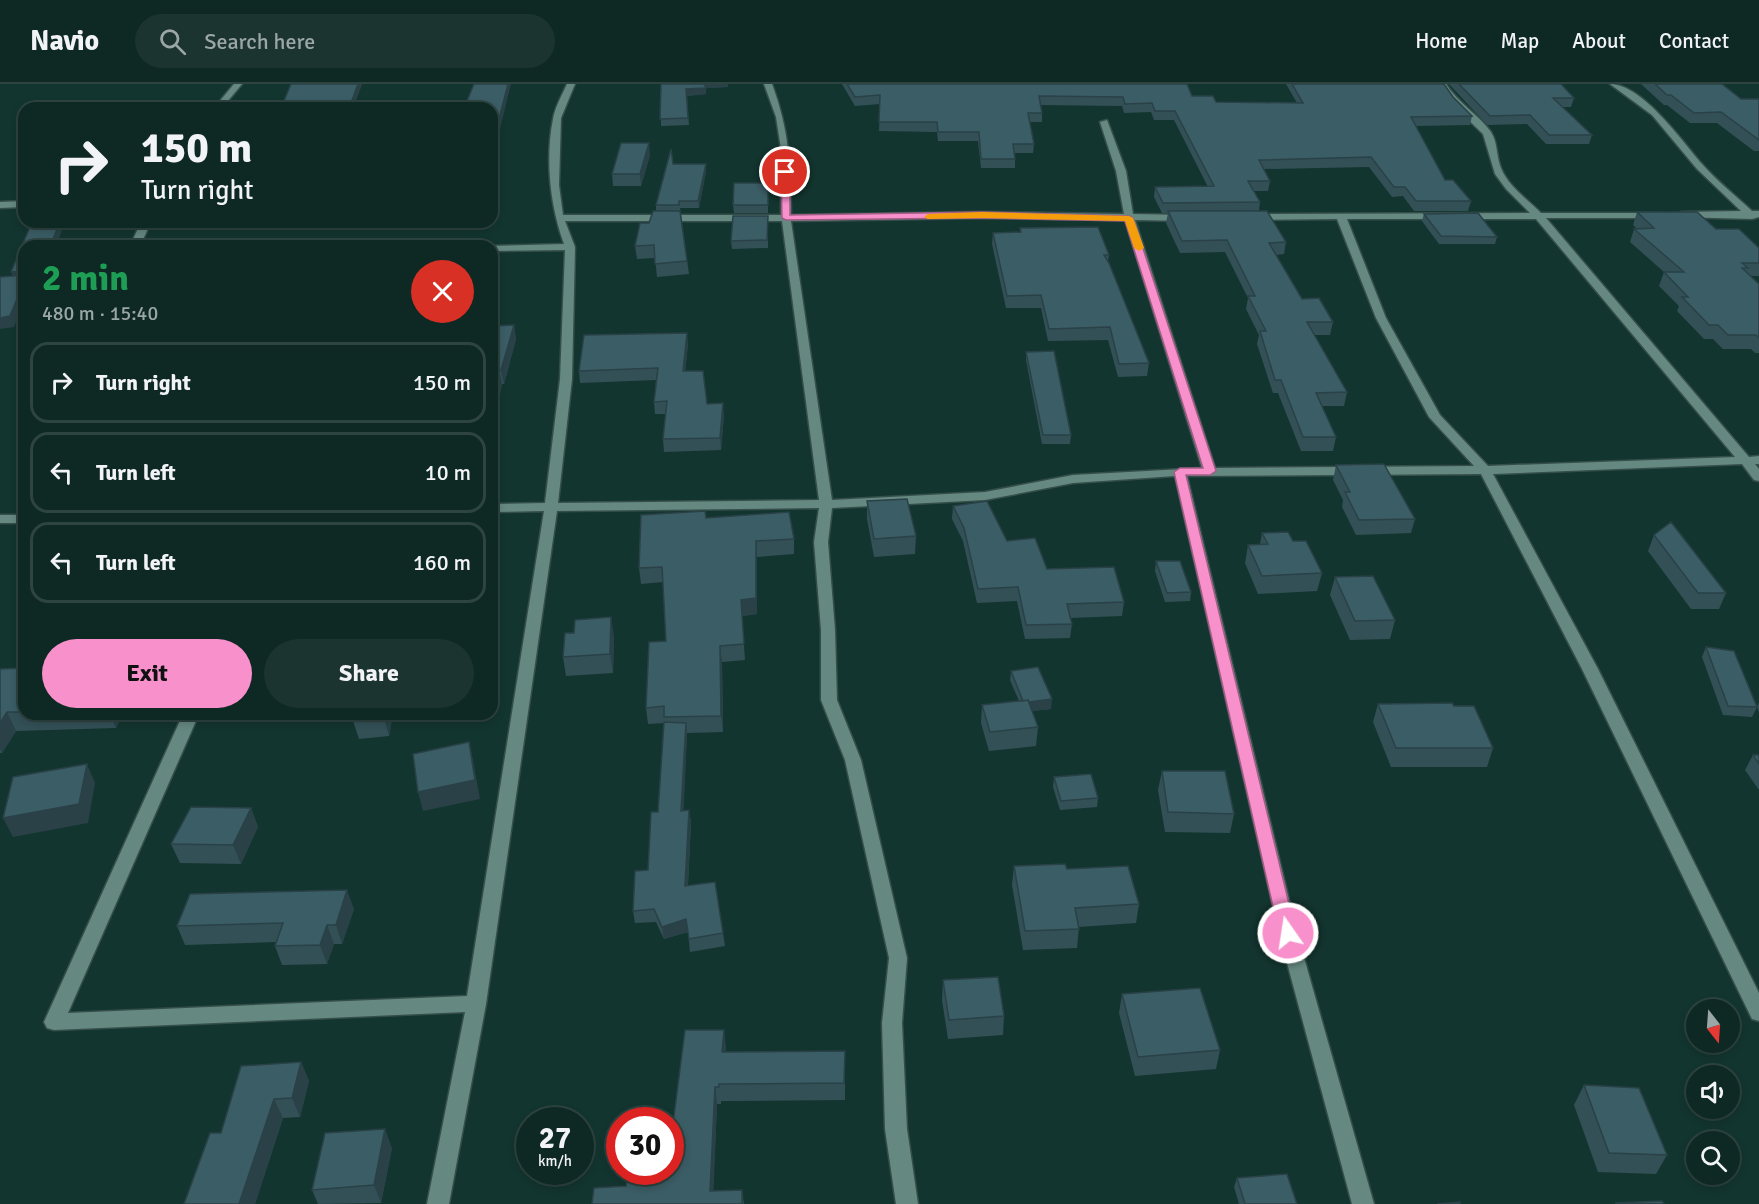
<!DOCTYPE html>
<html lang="en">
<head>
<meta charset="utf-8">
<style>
  body { margin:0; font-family:Signika,sans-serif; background:#1c3430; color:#f1f3f6; height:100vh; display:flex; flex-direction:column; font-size:22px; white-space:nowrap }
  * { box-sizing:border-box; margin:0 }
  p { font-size:20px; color:#9ba6a6 }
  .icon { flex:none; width:33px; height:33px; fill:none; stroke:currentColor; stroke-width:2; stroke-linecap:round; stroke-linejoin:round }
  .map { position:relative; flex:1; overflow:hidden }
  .details { position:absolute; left:18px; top:156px; width:480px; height:480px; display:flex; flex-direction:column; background:#0e2823; border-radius:18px; box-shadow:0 3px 9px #0003,0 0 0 2px #2e4441 }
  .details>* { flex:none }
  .top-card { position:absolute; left:18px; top:18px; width:480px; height:126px; border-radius:18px; box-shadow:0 3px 9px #0003,0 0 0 2px #2e4441; background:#0e2823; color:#f1f3f6; overflow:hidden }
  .needle { width:39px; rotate:163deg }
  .buttons { position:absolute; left:1686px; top:915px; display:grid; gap:12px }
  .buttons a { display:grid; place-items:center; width:54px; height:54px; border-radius:50%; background:#0e2823; box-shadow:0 3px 9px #0003,0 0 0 2px #2e4441; font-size:30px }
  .speed { position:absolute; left:516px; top:1023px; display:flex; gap:12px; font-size:30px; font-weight:700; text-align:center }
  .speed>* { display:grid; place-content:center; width:78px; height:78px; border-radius:50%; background:#0e2823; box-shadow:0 3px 9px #0003,0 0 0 2px #2e4441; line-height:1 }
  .speed small { font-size:15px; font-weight:400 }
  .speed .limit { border:9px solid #d22; background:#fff; color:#111 }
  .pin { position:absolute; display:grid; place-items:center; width:51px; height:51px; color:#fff; margin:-26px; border:3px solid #fff; border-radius:50%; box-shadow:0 2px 6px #0007 }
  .me { position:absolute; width:66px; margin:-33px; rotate:347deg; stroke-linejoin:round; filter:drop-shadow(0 0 4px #0008) }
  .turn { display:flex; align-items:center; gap:21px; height:126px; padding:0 24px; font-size:27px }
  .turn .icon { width:78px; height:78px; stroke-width:2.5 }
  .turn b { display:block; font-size:42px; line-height:51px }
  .round { display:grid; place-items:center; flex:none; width:63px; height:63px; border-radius:32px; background:#1c3430 }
  .head { display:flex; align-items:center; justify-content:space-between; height:102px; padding:0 24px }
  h1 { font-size:36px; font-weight:800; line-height:45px; color:#1e9e55 }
  .cta { display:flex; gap:12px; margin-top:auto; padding:12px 24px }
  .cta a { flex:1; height:69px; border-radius:36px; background:#f890cc; color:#111; font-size:24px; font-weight:800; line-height:69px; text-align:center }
  .cta a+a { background:#1c3430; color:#f1f3f6 }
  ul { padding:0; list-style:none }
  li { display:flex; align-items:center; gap:18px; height:81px; margin:0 12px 9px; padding:0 12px; border:3px solid #2e4441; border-radius:18px }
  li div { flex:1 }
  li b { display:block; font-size:22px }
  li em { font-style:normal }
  header { display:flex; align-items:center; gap:36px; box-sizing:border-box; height:84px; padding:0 30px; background:#0e2823; border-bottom:2px solid #2e4441 }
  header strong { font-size:28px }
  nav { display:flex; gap:33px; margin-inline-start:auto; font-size:21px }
  .search { width:420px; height:54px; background:#1c3430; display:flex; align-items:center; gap:15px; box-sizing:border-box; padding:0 21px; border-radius:33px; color:#9ba6a6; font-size:22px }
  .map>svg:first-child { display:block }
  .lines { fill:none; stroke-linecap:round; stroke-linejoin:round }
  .minor-casing { stroke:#354e4a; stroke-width:3 }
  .minor { fill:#658881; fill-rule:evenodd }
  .wall { fill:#335057 }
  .shaded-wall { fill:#294147 }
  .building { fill:#3b5d65; stroke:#294147; stroke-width:1.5 }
  .route { fill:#f890cc; stroke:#a15e85; stroke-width:1.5 }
  .slow { fill:#f59e0b }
</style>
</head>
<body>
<header>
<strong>Navio</strong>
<div class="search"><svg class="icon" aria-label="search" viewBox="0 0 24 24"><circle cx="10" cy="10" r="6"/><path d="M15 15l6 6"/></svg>Search here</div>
<nav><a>Home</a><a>Map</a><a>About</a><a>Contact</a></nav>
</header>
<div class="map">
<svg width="1759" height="1120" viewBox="0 0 1759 1120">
  <rect width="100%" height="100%" fill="#13352f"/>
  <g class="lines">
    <!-- minor casing -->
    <g class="minor-casing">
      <path id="minor" d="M 234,0 L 242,0 L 222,24 L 214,24 Z
        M 567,0 L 575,0 L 561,34 L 559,101 L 563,131 L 781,131 L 781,65 L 776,33 L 764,0 L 772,0 C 790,49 790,80 791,131 L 982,128 L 1124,130 L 1116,87 L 1100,38 L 1107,36 L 1126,87 L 1133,130 L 1186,131 L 1191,134 L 1186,137 L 1135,136 L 1215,384 L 1474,382 L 1429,333 L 1376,234 L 1337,135 L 1252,136 L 1247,133 L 1252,130 L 1530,129 L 1506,105 L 1495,90 L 1483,50 L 1453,21 L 1438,0 L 1446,0 C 1458,19 1478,30 1491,48 C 1498,59 1496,72 1501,84 C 1508,102 1527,115 1541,129 L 1660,129 L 1662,131 L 1657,134 L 1546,134 L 1749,373 L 1759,372 L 1759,380 L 1755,380 L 1759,385 L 1759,397 L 1754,396 L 1742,380 L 1493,390 L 1598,585 L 1759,909 L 1759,937 L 1752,935 L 1582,585 L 1481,390 L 1187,392 L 1297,849 L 1374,1120 L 1352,1120 L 1279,849 L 1175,392 L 1073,399 L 985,416 L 832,424 L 828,458 L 835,546 L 837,616 L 861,676 L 907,874 L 902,939 L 907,1045 L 918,1120 L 896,1120 L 885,1045 L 882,939 L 889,874 L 845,676 L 821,616 L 821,546 L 814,458 L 819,424 L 557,427 L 486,920 L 449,1120 L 427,1120 L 465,928 L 54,946 L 47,944 L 44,938 L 183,630 L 199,630 L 68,929 L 467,912 L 544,427 L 492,428 L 492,420 L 545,419 L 560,295 L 565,166 L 492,167 L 492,162 L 488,162 L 564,160 C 550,122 545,75 553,35 C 555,23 562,11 567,0 ZM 982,134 L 1125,136 L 1202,384 L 1073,391 L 985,408 L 832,416 L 791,137 ZM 1347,135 L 1536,135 L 1735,373 L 1488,382 L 1440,331 L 1386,234 ZM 565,137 L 782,137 L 819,416 L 558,419 L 572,295 L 575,163 Z
        M 1610,0 C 1642,0 1682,57 1702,80 C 1717,97 1736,112 1752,127 L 1759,127 L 1759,133 L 1752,135 L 1678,133 L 1676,131 L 1681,128 L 1741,127 L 1697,85 L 1652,31 Z
        M 24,117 L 24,123 L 0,124 L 0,118 Z
        M 141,138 L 151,138 L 140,162 L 130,162 Z
        M 0,431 L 24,431 L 24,439 L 0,439 Z"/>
    </g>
    <!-- minor -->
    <use href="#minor" class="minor"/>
  </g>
  <!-- wall -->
  <path class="wall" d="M 362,0 L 353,24 L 281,24 Z
    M 661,0 L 728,0 L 728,3 L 706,4 L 706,10 L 687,12 L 689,41 L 661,42 Z
    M 842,0 L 1187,0 L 1192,12 L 1216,18 L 1297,19 L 1286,0 L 1444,0 L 1453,13 L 1472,32 L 1470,41 L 1416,42 L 1445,96 L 1471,117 L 1468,127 L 1414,127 L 1403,112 L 1392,113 L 1369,83 L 1264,85 L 1270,97 L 1268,107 L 1254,107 L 1260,118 L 1259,127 L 1286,158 L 1284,170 L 1276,171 L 1302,215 L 1333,238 L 1330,251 L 1314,251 L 1347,308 L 1344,322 L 1322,322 L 1336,353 L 1333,367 L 1301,367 L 1278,309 L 1273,309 L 1257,260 L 1259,251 L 1246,225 L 1248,214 L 1225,168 L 1180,169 L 1166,139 L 1168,129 L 1162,129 L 1154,113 L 1155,103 L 1208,103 L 1174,36 L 1154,36 L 1151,28 L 1124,29 L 1122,22 L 1041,21 L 1042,29 L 1042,38 L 1030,38 L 1034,60 L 1033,69 L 1015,69 L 1015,84 L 981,84 L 978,57 L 938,57 L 937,48 L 879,47 L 880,20 L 855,22 Z
    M 1449,0 L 1561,0 L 1574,14 L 1571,23 L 1562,23 L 1592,51 L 1589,60 L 1546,60 L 1527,40 L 1487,41 Z
    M 1641,0 L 1722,0 L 1741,15 L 1759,15 L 1759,67 L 1754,67 L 1717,39 L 1690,39 L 1667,21 L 1664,21 Z
    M 650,71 L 641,102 L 613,102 L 612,90 Z
    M 673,80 L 706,80 L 706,87 L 699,124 L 680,124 L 689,190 L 657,193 L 655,174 L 637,175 L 635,162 L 656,127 L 656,121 Z
    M 768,99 L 768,129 L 734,129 L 733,121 Z
    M 1637,128 L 1716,145 L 1759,164 L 1759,192 L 1750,192 L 1759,200 L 1759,269 L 1755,269 L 1751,265 L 1723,265 L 1713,255 L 1704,255 L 1677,227 L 1679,222 L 1659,202 L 1664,188 L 1630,158 L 1634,145 L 1637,145 L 1633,141 Z
    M 1424,130 L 1497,153 L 1495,160 L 1439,160 L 1422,137 Z
    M 374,138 L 473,138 L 375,142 Z
    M 768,139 L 768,164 L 732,165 L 731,157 Z
    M 1020,144 L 1109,171 L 1108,177 L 1149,279 L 1147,292 L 1118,293 L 1108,256 L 1048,257 L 1041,224 L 1006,224 L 992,160 L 993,149 L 1020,148 Z
    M 514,241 L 516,255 L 504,300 L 502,300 L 493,345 L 492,345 L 492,242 Z
    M 688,260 L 685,287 L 707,320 L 724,331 L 721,366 L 664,368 L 663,355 L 666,330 L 655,330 L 654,318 L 656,296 L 580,299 L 579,287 Z
    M 1026,268 L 1071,351 L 1070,360 L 1042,360 L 1026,276 Z
    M 1336,381 L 1415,435 L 1411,449 L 1356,451 L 1342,423 L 1343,416 L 1333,396 Z
    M 867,417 L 916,452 L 915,470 L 874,473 L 867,435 Z
    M 953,422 L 1007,457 L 1047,485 L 1124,518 L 1122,532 L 1070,534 L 1072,540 L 1070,554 L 1025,555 L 1017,517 L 977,519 L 963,457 L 952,435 Z
    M 706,434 L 794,455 L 794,470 L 757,473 L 757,530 L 742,532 L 745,576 L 722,578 L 723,648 L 687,649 L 683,727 L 689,726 L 691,739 L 688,802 L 723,849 L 725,862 L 690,868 L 688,848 L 664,855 L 656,838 L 635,839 L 633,827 L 648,786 L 658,728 L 664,639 L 648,640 L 646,624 L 666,557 L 663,498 L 641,500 L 639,484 Z
    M 1262,449 L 1293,457 L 1322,489 L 1317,507 L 1258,510 L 1245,479 L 1248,461 L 1260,460 Z
    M 1654,451 L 1726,509 L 1719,525 L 1691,525 L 1648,467 Z
    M 1156,477 L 1191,508 L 1190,517 L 1165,518 L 1155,487 Z
    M 1335,493 L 1395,536 L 1390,555 L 1350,556 L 1330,511 Z
    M 614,552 L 613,589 L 566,592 L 563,573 Z
    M 1706,563 L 1757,623 L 1759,618 L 1759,628 L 1757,623 L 1752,633 L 1723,631 L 1702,573 Z
    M 24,584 L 24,630 L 123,630 L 116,644 L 16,647 L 2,669 L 0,669 L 0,585 Z
    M 1011,587 L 1051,625 L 1032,627 L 1038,643 L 1036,662 L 989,667 L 981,639 L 982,621 L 1019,617 L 1010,596 Z
    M 1378,620 L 1493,664 L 1487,683 L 1391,683 L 1373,638 Z
    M 354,630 L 393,630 L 389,652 L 359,655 L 353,637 Z
    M 1753,671 L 1759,671 L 1759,706 L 1745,686 Z
    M 1162,687 L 1234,730 L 1230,749 L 1165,748 L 1158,706 Z
    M 1054,693 L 1098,714 L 1097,723 L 1060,726 L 1053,703 Z
    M 251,724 L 258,743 L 241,780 L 180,779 L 171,760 Z
    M 1014,782 L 1067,785 L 1139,820 L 1136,839 L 1079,843 L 1077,864 L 1023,866 L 1012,801 Z
    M 354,825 L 342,860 L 334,860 L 327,880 L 282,881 L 275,862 L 276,858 L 185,861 L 177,842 Z
    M 943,896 L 1004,932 L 1003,951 L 948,955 L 942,916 Z
    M 1122,910 L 1220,966 L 1216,985 L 1135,992 L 1119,929 Z
    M 726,963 L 725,968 L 845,967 L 845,1016 L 721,1017 L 721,1020 L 717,1020 L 713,1107 L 742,1106 L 744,1120 L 592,1120 L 626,1102 L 670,1088 Z
    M 301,978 L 309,997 L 300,1033 L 283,1034 L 255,1120 L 184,1120 L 221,1049 Z
    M 1584,1001 L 1667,1071 L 1656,1090 L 1598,1088 L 1574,1021 Z
    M 392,1064 L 381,1119 L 318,1120 L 312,1106 Z
    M 1237,1094 L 1297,1120 L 1239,1120 L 1234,1103 Z"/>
  <!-- shaded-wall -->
  <path class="shaded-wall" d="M 358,0 L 362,0 L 353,24 L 352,24 L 351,19 Z
    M 508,0 L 511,0 L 492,78 L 492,62 Z
    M 704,0 L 728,0 L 728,3 L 706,4 L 706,10 L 687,12 L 689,41 L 686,5 Z
    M 649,59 L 650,71 L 641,102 L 640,90 Z
    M 706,80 L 706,87 L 699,124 L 698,117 Z
    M 60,138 L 65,138 L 61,149 L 56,162 L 50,162 Z
    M 24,187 L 24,195 L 14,196 L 11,188 Z
    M 24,198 L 24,219 L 14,243 L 0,245 L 0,234 Z
    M 514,241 L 516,255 L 504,300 L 501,286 Z
    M 687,249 L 688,260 L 684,299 L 683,287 Z
    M 499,286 L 502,300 L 493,345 L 492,338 L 492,324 Z
    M 723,319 L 724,331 L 721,366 L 720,354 Z
    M 756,457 L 757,473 L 757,530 L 742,532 L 745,576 L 741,516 Z
    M 611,533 L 614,552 L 613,589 L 610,570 Z
    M 720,562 L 722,578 L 723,648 L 721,632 Z
    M 1052,615 L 1051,625 L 1023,628 L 1024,619 Z
    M 7,628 L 16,647 L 2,669 L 0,665 L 0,639 Z
    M 110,630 L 123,630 L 116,644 Z
    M 385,630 L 393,630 L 389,652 L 384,634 Z
    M 686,639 L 687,652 L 683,740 L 681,727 Z
    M 469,658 L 473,676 L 480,715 L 423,727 L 418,708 Z
    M 87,680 L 95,699 L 88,739 L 13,753 L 3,734 Z
    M 251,724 L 258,743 L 241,780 L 233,761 Z
    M 689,726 L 691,739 L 687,815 L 685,802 Z
    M 347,806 L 354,825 L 342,860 L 336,841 Z
    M 686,835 L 688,848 L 664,855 L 662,843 Z
    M 327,841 L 334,860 L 327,880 L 320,861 Z
    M 724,946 L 726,963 L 724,986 L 722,968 Z
    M 301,978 L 309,997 L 300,1033 L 292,1014 Z
    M 715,1003 L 717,1020 L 713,1120 L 710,1107 Z
    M 274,1015 L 283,1034 L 255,1120 L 239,1120 Z
    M 385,1045 L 392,1064 L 381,1119 L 374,1101 Z"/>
  <!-- building -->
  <path class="building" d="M 291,0 L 358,0 L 351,19 L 327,20 L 324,24 L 281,24 Z
    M 474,0 L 508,0 L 492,62 L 492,24 L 464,24 Z
    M 661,0 L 704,0 L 706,4 L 686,5 L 688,34 L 660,35 Z
    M 847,0 L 1187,0 L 1192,12 L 1213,12 L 1216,18 L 1303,19 L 1292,0 L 1444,0 L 1453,13 L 1472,32 L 1411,33 L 1445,96 L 1453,96 L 1471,117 L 1416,117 L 1405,103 L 1394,103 L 1371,73 L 1259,76 L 1270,97 L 1248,97 L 1260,118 L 1163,119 L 1155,103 L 1214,102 L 1175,27 L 1155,27 L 1152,19 L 1125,20 L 1123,13 L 1039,12 L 1042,29 L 1028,29 L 1034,60 L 1013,60 L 1015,75 L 981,75 L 979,48 L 938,48 L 937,38 L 879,38 L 880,11 L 855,13 Z
    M 1459,0 L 1561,0 L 1574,14 L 1553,14 L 1592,51 L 1549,51 L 1530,31 L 1490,32 Z
    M 1655,0 L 1722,0 L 1741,15 L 1759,15 L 1759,56 L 1721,28 L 1694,29 L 1671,11 L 1667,11 Z
    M 621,59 L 649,59 L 640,90 L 612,90 Z
    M 671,65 L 673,80 L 706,80 L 698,117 L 679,117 L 679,121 L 656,121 Z
    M 734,99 L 768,99 L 768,121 L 733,121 Z
    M 653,127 L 680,127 L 687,177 L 655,180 L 654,161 L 635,162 L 640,139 L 649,139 Z
    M 1168,127 L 1267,127 L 1286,158 L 1269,159 L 1302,215 L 1319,214 L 1333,238 L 1307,238 L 1347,308 L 1316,309 L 1336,353 L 1303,353 L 1281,296 L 1275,296 L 1260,247 L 1266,247 L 1248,212 L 1255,212 L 1227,156 L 1182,157 Z
    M 1637,128 L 1697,128 L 1716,145 L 1739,145 L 1759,164 L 1759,179 L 1742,179 L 1748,184 L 1742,184 L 1759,200 L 1759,254 L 1756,251 L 1728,251 L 1718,241 L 1709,241 L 1682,213 L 1688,213 L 1664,188 L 1684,188 L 1634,145 L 1654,144 Z
    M 1478,129 L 1497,153 L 1441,152 L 1424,130 Z
    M 733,132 L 768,132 L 767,156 L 731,157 Z
    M 32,138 L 60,138 L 50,162 L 24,162 L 24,187 L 11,188 Z
    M 1098,143 L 1109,171 L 1104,171 L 1109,179 L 1149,279 L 1119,280 L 1110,243 L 1049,245 L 1041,211 L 1007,212 L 993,149 L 1021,148 L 1020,144 Z
    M 24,191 L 24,198 L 10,232 L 0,234 L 0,193 Z
    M 514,241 L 501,286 L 499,286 L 492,324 L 492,242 Z
    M 687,249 L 683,287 L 703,287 L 707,320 L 723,319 L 720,354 L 663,355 L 667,317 L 654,318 L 658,284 L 579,287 L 584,251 Z
    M 1054,267 L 1071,351 L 1043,351 L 1026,268 Z
    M 1384,380 L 1415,435 L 1359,436 L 1345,408 L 1350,408 L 1336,381 Z
    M 907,415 L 916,452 L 874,455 L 867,417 Z
    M 987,417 L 1007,457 L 1035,454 L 1047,485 L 1114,483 L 1124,518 L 1067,520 L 1072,540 L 1026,541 L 1018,503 L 978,505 L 964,444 L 953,422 Z
    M 705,427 L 706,434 L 789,428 L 794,455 L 756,457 L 756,514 L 741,516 L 744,560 L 720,562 L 721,632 L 664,633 L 664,622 L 646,624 L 649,558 L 666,557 L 662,483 L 639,484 L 641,431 Z
    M 1671,438 L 1726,509 L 1698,509 L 1654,451 Z
    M 1288,448 L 1293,457 L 1306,457 L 1322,489 L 1262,492 L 1248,461 L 1268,460 L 1262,449 Z
    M 1156,477 L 1180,477 L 1191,508 L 1167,509 Z
    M 1373,492 L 1395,536 L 1355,537 L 1335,493 Z
    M 611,533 L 610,570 L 563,573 L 565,549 L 574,549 L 575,536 Z
    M 1706,563 L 1734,567 L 1757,623 L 1728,622 Z
    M 1038,583 L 1052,615 L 1029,618 L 1028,616 L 1023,617 L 1011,587 Z
    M 24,584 L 24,628 L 7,628 L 0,639 L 0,585 Z
    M 1028,616 L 1038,643 L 990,648 L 982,621 Z
    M 1452,619 L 1454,622 L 1474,622 L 1493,664 L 1396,664 L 1378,620 Z
    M 354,630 L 385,630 L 384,634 L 353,637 Z
    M 664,638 L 686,639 L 681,727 L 689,726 L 685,802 L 715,798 L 723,849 L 689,855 L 686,835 L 662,843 L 654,825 L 633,827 L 635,787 L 648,786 L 651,728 L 658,728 Z
    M 469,658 L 475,696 L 418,708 L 413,670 Z
    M 1753,671 L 1759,671 L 1759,680 Z
    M 87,680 L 79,720 L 3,734 L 13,693 Z
    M 1162,687 L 1225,687 L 1234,730 L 1168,728 Z
    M 1091,690 L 1098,714 L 1061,717 L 1054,693 Z
    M 191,723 L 251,724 L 233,761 L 171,760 Z
    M 1065,780 L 1067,785 L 1128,782 L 1139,820 L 1075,824 L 1079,845 L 1025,847 L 1014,782 Z
    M 347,806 L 336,841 L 327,841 L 320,861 L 275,862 L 283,839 L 177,842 L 190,810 Z
    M 998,893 L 1004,932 L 949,936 L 943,896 Z
    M 1200,904 L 1220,966 L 1138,973 L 1122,910 Z
    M 685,946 L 724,946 L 722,968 L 845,967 L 844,999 L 719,1000 L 719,1003 L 715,1003 L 710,1107 L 742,1106 L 742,1120 L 592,1120 L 594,1104 L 626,1102 L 628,1088 L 670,1088 L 670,1063 Z
    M 301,978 L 292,1014 L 274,1015 L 239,1120 L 184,1120 L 210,1049 L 221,1049 L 241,982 Z
    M 1584,1001 L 1639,1004 L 1667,1071 L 1609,1069 Z
    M 385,1045 L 374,1101 L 312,1106 L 325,1049 Z
    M 1287,1090 L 1297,1120 L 1245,1120 L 1237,1094 Z
    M 1662,1117 L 1664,1120 L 1615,1119 Z
    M 1460,1118 L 1460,1120 L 1437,1120 Z"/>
  <!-- route -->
  <path class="route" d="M 785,85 L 790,88 L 790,131 L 982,128 L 1129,132 L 1133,134 L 1216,387 L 1210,391 L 1186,391 L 1296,849 L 1294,854 L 1288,856 L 1282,854 L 1279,849 L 1174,388 L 1180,384 L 1203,384 L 1125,137 L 982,134 L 786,136 L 782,134 L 781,88 Z"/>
  <!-- slow -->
  <path class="slow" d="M 982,128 L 1129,132 L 1133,134 L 1144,164 L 1139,167 L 1134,164 L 1125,137 L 982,134 L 928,135 L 924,133 L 928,130 Z"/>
</svg>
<div class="buttons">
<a><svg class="needle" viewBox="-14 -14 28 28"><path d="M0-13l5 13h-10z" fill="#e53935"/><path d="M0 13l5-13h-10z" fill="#9ba6a6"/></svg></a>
<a><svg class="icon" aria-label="sound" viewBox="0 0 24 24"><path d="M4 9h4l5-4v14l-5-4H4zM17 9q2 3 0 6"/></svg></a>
<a><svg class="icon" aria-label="search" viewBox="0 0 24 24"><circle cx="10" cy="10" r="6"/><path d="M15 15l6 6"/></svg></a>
</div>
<div class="speed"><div>27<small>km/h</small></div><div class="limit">30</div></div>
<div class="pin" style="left:785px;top:88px;background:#d93025"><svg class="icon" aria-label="arrive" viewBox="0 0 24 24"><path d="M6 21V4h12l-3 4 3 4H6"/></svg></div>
<svg class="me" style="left:1288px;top:849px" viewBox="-20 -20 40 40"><circle r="17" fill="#f890cc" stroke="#fff" stroke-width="3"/><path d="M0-11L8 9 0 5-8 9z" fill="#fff"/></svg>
<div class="top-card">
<div class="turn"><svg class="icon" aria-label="right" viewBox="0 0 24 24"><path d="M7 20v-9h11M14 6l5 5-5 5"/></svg><div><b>150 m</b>Turn right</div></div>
</div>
<section class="details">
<div class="head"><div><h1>2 min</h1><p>480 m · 15:40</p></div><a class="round" style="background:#d93025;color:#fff"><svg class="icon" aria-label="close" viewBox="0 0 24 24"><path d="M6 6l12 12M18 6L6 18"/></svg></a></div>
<ul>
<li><svg class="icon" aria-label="right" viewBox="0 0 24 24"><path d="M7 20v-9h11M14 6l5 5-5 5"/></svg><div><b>Turn right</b></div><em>150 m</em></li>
<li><svg class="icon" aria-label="left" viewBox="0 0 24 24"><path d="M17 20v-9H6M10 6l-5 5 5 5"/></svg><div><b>Turn left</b></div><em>10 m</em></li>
<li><svg class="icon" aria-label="left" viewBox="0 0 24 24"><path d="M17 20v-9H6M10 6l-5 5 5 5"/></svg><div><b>Turn left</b></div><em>160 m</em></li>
</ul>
<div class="cta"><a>Exit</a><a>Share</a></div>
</section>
</div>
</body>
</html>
